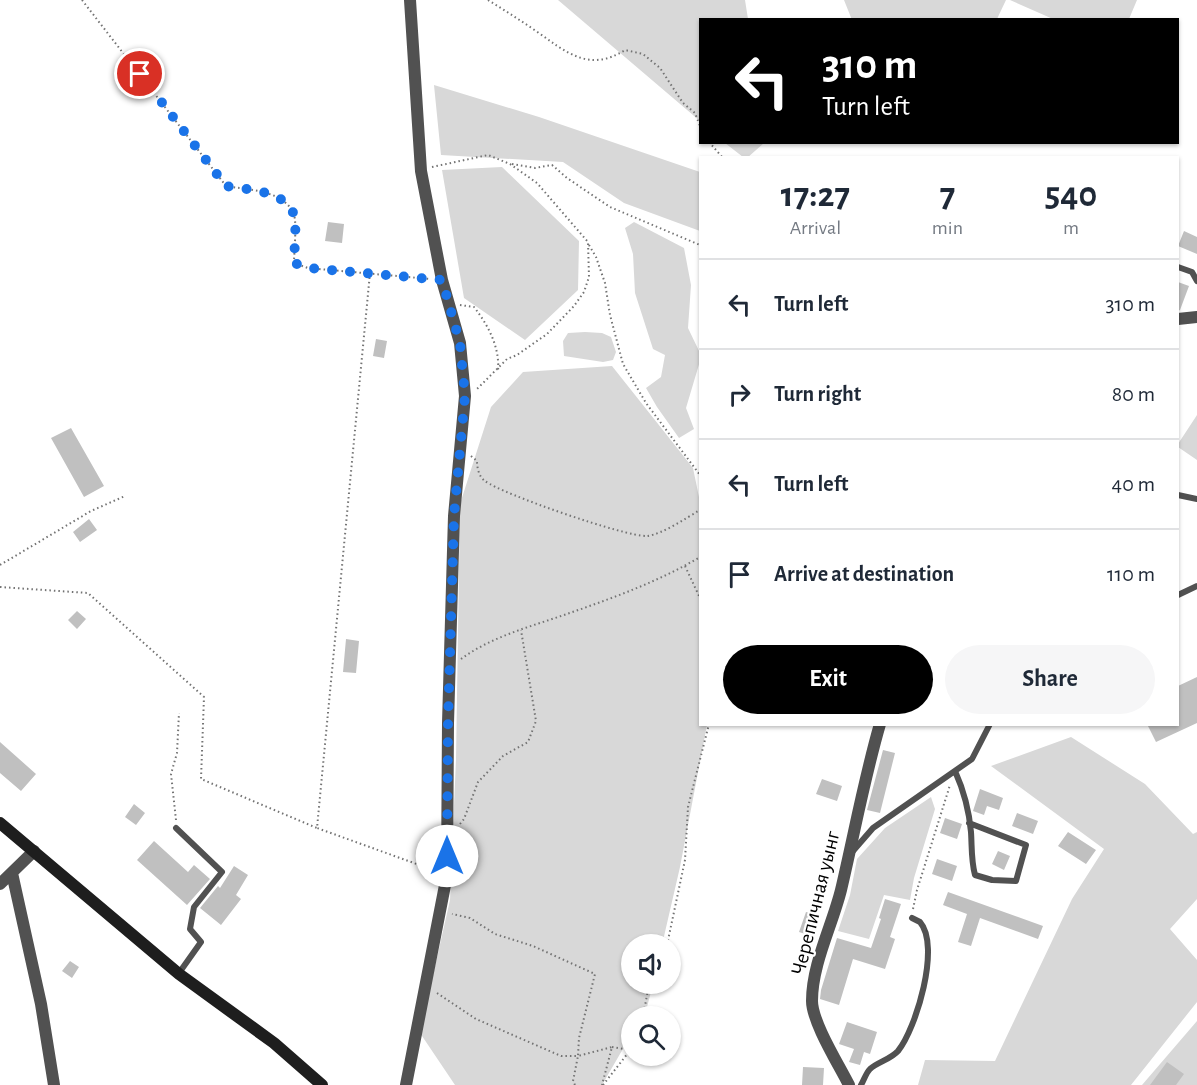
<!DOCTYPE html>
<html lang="en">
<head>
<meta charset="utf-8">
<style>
  body { margin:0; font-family:"Alegreya Sans",sans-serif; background:#f6f6f7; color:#1f2937; height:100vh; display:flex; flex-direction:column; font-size:22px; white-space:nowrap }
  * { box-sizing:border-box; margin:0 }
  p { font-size:20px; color:#747a83 }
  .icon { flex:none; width:33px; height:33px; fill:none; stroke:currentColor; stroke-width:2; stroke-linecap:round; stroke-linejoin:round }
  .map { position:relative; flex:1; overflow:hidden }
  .panel { position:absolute; left:699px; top:156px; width:480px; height:570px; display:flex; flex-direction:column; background:#fff; border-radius:0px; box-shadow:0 2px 4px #0004 }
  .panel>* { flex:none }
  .guide { position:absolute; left:699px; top:18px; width:480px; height:126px; border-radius:0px; box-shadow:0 2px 4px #0004; background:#000; color:#fff; overflow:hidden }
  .tools { position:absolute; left:621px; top:934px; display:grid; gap:12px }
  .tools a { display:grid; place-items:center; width:60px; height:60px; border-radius:50%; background:#fff; box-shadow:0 2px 4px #0004; font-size:30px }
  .pin { position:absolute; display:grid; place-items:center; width:51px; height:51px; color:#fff; margin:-26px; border:3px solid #fff; border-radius:50%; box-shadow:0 2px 6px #0007 }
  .me { position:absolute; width:66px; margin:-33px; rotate:0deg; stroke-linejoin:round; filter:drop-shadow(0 0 4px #0008) }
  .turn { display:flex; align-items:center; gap:21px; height:126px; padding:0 24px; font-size:27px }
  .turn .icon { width:78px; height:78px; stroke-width:2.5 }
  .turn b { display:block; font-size:42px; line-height:51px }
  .eta { display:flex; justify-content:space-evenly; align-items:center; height:102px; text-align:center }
  .eta b { font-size:36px; font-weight:700; line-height:42px }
  .cta { display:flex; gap:12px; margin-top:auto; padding:12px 24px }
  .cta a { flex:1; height:69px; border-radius:36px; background:#000; color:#fff; font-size:24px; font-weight:700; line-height:69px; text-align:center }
  .cta a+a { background:#f6f6f7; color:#1f2937 }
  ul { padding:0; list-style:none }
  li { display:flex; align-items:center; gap:18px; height:90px; padding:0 24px; border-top:2px solid #e0e1e3 }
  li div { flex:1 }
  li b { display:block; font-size:22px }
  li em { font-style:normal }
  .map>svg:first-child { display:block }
  .green { fill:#d8d8d8 }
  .building { fill:#c0c0c0 }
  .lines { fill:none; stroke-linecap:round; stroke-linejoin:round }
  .path { stroke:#737373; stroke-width:2; stroke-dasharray:1.5 3; stroke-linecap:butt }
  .service { stroke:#515151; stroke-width:6 }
  .minor { stroke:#515151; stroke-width:12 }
  .secondary { stroke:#1e1e1e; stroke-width:12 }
  .route { stroke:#1a73e8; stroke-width:10; stroke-dasharray:0 18 }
  .labels { text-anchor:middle; stroke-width:4.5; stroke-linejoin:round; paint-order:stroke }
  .street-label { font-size:21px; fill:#000; stroke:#fff }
</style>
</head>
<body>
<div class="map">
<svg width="1197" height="1085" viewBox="0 0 1197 1085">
  <rect width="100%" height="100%" fill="#fff"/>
  <!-- green -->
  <path class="green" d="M 558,0 L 745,0 L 748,19 L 700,20 L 700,121 Z
    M 844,0 L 1006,0 L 997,19 L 852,20 Z
    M 1010,0 L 1137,0 L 1129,19 L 1053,19 Z
    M 434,85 L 539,117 L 700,172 L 700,231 L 624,203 L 563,162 L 441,155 Z
    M 725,143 L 764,143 L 747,158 L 743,157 Z
    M 502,167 L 579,241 L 578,290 L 525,340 L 464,298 L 442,170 Z
    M 634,222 L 684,248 L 691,285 L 688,328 L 700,353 L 700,361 L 686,408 L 694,429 L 679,438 L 657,407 L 646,388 L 661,377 L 665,355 L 653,349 L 635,293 L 633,254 L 625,228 Z
    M 585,332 L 602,333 L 611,337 L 616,352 L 613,360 L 603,362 L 564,356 L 563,341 L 568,333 Z
    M 612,366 L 693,468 L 700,502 L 700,724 L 707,725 L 680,867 L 662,945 L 632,945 L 632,984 L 653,984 L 646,1011 L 642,1017 L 632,1017 L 631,1035 L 602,1085 L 455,1085 L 420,1033 L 450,900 L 456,759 L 460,504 L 491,407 L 523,372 Z
    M 1197,415 L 1197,460 L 1178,447 L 1178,444 Z
    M 1071,737 L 1145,784 L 1193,834 L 1197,832 L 1197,899 L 1170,929 L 1197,960 L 1197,1002 L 1131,1085 L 918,1085 L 925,1060 L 995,1061 L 1072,899 L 1104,849 L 991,766 Z
    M 931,797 L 935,809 L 914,878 L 910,900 L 884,895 L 869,939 L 838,931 L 850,895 L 857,859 L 885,828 Z
    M 1197,1021 L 1197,1085 L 1142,1085 Z"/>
  <!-- building -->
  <path class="building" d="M 328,222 L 344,224 L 342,243 L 325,241 Z
    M 1184,231 L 1197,237 L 1197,254 L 1178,246 Z
    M 1178,282 L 1189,286 L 1180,310 L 1178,311 Z
    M 376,339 L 387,341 L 384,358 L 373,356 Z
    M 71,428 L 104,486 L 84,497 L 51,438 Z
    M 89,519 L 97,530 L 80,542 L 73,532 Z
    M 77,611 L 86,619 L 77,629 L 68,620 Z
    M 346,639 L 359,641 L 356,673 L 343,672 Z
    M 1197,677 L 1197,723 L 1156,742 L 1147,724 L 1178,724 L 1178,686 Z
    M 0,742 L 36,774 L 21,791 L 0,773 Z
    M 883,750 L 895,753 L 880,813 L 867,810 Z
    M 822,779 L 842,786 L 837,801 L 816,794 Z
    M 980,789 L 1003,798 L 999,810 L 987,806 L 984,815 L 973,811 Z
    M 134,804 L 145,813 L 136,825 L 125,817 Z
    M 1017,813 L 1038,821 L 1033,834 L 1012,826 Z
    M 945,818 L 962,824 L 957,839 L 940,833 Z
    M 1068,832 L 1096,850 L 1086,864 L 1058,846 Z
    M 154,841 L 188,872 L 194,865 L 210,879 L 187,905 L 137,860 Z
    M 998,851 L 1010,856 L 1004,870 L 992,864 Z
    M 937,859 L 957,866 L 952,881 L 932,874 Z
    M 234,866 L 248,875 L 236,895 L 241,899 L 221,925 L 200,908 L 218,886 L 220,888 Z
    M 948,892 L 1043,926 L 1038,939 L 980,918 L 971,946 L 958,942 L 967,914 L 943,905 Z
    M 885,899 L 901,904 L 890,937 L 895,939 L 885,969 L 853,959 L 839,1005 L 820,999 L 821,990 L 837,938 L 871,948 L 881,919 L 879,918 Z
    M 806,912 L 818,915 L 812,936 L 799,932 Z
    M 70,961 L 79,967 L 72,978 L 62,971 Z
    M 847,1022 L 877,1032 L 870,1054 L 864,1052 L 860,1065 L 849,1062 L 854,1049 L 839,1044 Z
    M 1167,1062 L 1184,1074 L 1176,1085 L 1150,1085 Z
    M 803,1067 L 824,1068 L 823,1085 L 802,1085 Z"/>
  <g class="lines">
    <!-- path -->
    <path class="path" d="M 82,0 L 226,186 C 248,190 285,190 294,215 C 297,223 294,253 294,263 L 308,268 L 430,279
      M 488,0 C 504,10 520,20 536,31 C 566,52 589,73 625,50 L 643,54 L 660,68 L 683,103 L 695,113 L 700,126
      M 709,142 L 723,158
      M 512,164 L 535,168 L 552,165 L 567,178 L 610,207 L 700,245
      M 432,167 L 488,155 L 510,164 L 537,183 L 588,242 L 589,277 L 584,292 L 574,306 L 547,334 L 517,355 L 507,359 L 476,390
      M 589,245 L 596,257 L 605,283 L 610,315 L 623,364 L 646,403 L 700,475
      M 370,273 L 317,828 L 436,871
      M 460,305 L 474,307 C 488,325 500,347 498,371
      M 471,456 L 477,461 C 477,468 479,477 485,481 C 502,494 626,537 647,536 C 663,534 686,518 700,510
      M 0,565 L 91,511 L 125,496
      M 685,566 L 700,598
      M 0,587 L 88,593 L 204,697 L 201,779 L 317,828
      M 461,659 C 491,637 529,627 564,615 C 610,599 658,582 700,557
      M 176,820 L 171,774 L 177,753 L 179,713
      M 460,824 L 464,819 L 478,782 L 503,756 L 528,742 L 536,721 L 521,630
      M 913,909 L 917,890 L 950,785
      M 667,945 L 685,860 L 688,807 L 709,724
      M 437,993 L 476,1019 L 561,1056 L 578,1056 L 579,1038 L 595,974 L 533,946 L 495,934 L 470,918 L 452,914
      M 643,1017 L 649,984
      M 612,1047 L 630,1050
      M 575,1085 L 573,1081 L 578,1056 L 612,1047 L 602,1085
      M 603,1085 L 632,1048"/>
    <!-- service -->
    <path class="service" d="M 1178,267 L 1192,272 L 1197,281
      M 1178,495 L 1197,499
      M 1178,595 L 1197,586
      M 955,771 C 964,791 969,810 971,832 C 972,847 971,860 975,875 L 992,880 L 1016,881 L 1026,845 L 969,823
      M 176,828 L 222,872 L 194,907 L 190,929 L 201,942 L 179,973
      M 853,851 L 873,828 L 972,759 L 990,724
      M 861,1085 C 864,1080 866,1073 870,1069 C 878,1062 891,1059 898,1051 C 916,1029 941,946 920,922 C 920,922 912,918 912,918"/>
    <!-- minor -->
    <path class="minor" d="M 1178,319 L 1197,317
      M 12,873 L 41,1004 L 54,1085
      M 0,884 L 34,851
      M 406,1085 L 447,875 L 448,723 L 454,516 L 465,396 L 460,343 L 442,280 L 421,171 L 410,0
      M 849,1085 C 839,1065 812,1022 812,1001 C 812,964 832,926 841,890 C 854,835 864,779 880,724"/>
    <!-- secondary -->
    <path class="secondary" d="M 0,823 L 179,974 L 274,1043 L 322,1085"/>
  </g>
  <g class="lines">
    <!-- route -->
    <path class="route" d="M 140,74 L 226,186 C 248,190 285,190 294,215 C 297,224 294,253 294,263 L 308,268 L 442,280 L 460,343 L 465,396 L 454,516 L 448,723 L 447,856"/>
  </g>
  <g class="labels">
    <!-- street labels -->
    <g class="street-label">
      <text transform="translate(815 903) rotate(-76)" y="7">Черепичная уынг</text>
    </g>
  </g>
</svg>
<div class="tools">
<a><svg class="icon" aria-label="sound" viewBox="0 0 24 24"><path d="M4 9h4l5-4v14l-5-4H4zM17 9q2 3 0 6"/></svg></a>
<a><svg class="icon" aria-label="search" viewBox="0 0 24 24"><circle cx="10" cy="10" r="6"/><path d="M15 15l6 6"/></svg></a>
</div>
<div class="pin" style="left:140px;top:74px;background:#d93025"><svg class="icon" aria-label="arrive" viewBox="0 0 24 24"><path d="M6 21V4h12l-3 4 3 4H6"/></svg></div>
<svg class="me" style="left:447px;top:856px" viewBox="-20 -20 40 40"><circle r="19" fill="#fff"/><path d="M0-13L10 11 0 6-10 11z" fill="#1a73e8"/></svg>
<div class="guide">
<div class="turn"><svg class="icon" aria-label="left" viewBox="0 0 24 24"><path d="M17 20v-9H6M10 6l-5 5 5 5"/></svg><div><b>310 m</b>Turn left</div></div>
</div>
<section class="panel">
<div class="eta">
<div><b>17:27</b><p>Arrival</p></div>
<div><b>7</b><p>min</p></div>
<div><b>540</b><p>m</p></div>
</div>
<ul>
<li><svg class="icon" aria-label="left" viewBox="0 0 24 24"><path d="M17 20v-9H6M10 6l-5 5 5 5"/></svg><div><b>Turn left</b></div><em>310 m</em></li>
<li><svg class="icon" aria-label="right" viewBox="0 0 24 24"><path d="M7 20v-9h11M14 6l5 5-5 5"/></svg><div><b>Turn right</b></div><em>80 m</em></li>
<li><svg class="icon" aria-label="left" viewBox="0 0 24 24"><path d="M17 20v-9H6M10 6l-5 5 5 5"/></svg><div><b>Turn left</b></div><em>40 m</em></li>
<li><svg class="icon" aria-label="arrive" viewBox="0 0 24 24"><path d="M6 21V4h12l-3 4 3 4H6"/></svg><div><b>Arrive at destination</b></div><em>110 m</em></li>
</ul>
<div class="cta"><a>Exit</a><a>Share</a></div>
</section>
</div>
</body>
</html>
